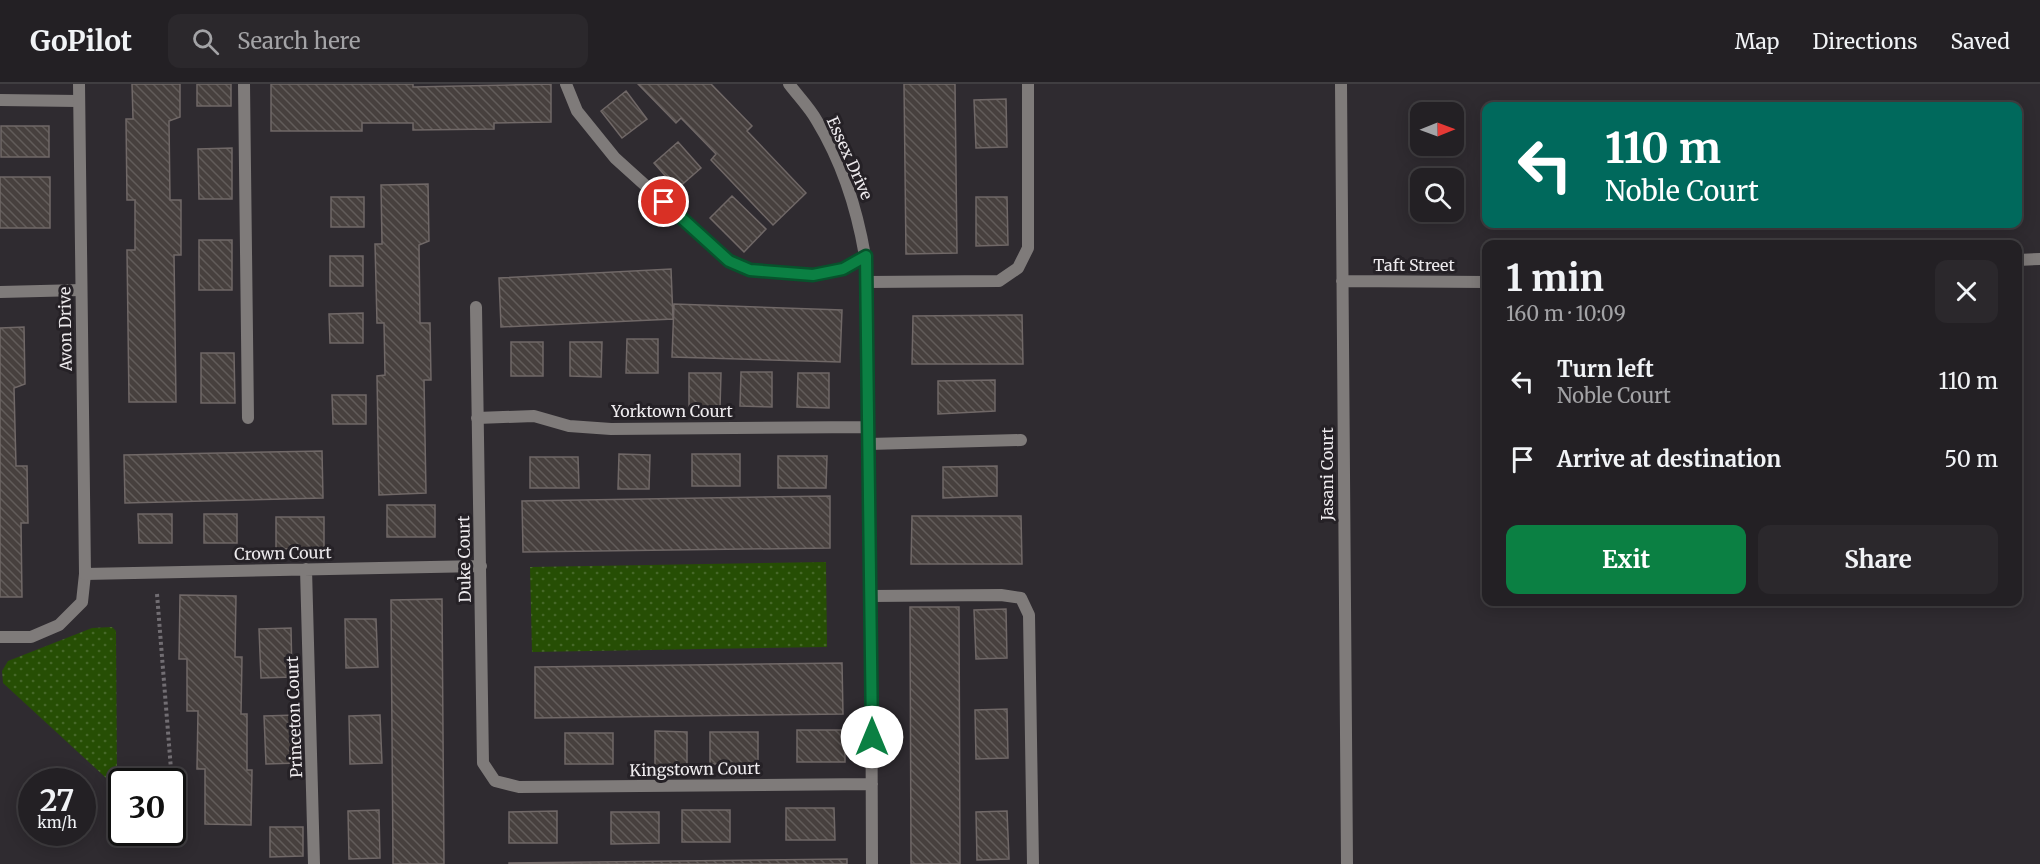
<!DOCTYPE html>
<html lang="en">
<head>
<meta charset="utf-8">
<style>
  body { margin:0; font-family:Merriweather,serif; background:#2b282c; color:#f1f3f6; height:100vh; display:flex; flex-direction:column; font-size:22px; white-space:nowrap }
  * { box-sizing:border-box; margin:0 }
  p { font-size:20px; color:#a3a3a6 }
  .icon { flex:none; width:33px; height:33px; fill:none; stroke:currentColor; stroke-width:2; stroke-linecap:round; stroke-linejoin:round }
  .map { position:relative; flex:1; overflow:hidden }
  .side { position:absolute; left:1482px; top:156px; width:540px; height:366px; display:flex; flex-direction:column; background:#232024; border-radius:12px; box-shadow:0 3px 15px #0003,0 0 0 2px #403e41 }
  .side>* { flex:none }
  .banner { position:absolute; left:1482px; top:18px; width:540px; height:126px; border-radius:12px; box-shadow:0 3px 15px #0003,0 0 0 2px #403e41; background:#00695c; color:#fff; overflow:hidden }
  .needle { width:39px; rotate:89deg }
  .fabs { position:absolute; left:1410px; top:18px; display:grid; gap:12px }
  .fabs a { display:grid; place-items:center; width:54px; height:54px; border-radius:12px; background:#232024; box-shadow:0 3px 15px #0003,0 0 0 2px #403e41; font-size:30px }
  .speed { position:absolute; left:18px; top:684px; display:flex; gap:12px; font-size:30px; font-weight:700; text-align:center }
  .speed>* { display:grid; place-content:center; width:78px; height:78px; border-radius:50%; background:#232024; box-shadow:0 3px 15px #0003,0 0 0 2px #403e41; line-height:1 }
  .speed small { font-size:15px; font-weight:400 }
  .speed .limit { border:3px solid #111; border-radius:9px; background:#fff; color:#111 }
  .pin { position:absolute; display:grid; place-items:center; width:51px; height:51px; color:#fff; margin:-26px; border:3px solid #fff; border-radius:50%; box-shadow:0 2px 6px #0007 }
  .me { position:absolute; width:66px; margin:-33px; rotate:0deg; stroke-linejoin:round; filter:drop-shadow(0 0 4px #0008) }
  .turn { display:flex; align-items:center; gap:21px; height:126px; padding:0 24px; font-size:27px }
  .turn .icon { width:78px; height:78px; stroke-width:2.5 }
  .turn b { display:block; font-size:42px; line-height:51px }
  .round { display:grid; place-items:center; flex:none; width:63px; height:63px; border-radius:12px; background:#2b282c }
  .overview { display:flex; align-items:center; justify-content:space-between; height:102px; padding:0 24px }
  h1 { font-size:36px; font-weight:700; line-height:45px }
  .primary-button { display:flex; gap:12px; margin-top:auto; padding:12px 24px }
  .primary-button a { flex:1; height:69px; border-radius:12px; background:#0b8043; color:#fff; font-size:24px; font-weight:700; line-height:69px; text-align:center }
  .primary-button a+a { background:#2b282c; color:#f1f3f6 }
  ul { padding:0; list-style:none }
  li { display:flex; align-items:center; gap:18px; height:78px; padding:0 24px }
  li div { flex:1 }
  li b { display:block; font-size:22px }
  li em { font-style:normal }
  header { display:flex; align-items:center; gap:36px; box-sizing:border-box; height:84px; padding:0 30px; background:#232024; border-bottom:2px solid #403e41 }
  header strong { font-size:28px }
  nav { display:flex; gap:33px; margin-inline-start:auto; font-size:21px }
  .search { width:420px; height:54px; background:#2b282c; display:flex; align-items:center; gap:15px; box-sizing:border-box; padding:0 21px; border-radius:12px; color:#a3a3a6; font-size:22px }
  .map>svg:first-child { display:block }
  .park { fill:url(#park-dots) }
  .building { fill:url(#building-back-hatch); stroke:#706867; stroke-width:1.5 }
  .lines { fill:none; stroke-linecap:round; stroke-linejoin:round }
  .path { stroke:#726e73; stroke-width:4; stroke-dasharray:3 3; stroke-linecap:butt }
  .service { stroke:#7f7b7a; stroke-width:12 }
  .minor { stroke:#7f7b7a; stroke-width:12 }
  .route-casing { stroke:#07532c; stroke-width:15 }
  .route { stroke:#0b8043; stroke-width:10 }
  .labels { text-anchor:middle; stroke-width:6; stroke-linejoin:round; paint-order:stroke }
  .street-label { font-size:16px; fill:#eeebee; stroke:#252126 }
</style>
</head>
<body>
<header>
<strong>GoPilot</strong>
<div class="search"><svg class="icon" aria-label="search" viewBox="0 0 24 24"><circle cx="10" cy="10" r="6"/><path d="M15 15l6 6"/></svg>Search here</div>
<nav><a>Map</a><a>Directions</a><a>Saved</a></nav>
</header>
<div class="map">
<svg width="2040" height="780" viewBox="0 0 2040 780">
  <defs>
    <pattern id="park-dots" width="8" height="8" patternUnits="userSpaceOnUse" patternTransform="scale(1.5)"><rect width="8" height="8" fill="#264e04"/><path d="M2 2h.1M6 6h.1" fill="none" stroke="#466829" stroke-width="1.8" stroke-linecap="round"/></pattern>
    <pattern id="building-back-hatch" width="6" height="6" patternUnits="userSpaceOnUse" patternTransform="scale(1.5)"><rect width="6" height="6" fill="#47403e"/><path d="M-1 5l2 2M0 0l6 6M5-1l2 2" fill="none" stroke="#625c5a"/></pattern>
  </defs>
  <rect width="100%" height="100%" fill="#2f2b30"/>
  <!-- park -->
  <path class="park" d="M 826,478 L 827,563 L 532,568 L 530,483 Z
    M 112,543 L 116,547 L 117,704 L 3,599 L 2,587 L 8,577 L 92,544 Z"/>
  <!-- building -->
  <path class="building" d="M 132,0 L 180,0 L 180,33 L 169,37 L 170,116 L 181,116 L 181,171 L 174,171 L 176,318 L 129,318 L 127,166 L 135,166 L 135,116 L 127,116 L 126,35 L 133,35 Z
    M 197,0 L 231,0 L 231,22 L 197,22 Z
    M 271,0 L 413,0 L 413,3 L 551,0 L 551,38 L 494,39 L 494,45 L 413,46 L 413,39 L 362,39 L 362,47 L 271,47 Z
    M 638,0 L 711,0 L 752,42 L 747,47 L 806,109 L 773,141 L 711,76 L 716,70 L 681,34 L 676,39 Z
    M 904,0 L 955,0 L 957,169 L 906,170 Z
    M 626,7 L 647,35 L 622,54 L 601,27 Z
    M 1006,15 L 1007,63 L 976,64 L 974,16 Z
    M 1,42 L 49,42 L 49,73 L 1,73 Z
    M 678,58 L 701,84 L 677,105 L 654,79 Z
    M 232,64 L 232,115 L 199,115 L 198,65 Z
    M 0,93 L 50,93 L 50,144 L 0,144 Z
    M 428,100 L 429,157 L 419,161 L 420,239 L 430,239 L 431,296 L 424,296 L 426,409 L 379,411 L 377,292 L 385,291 L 384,239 L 377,239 L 375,160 L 382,160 L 381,101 Z
    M 732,112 L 766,145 L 744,168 L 710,134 Z
    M 331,113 L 364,113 L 364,143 L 331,143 Z
    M 976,113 L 1007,113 L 1008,161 L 976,162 Z
    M 199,156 L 232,156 L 232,206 L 199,206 Z
    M 330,172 L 363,172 L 363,202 L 330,202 Z
    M 671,185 L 673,235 L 501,243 L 499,194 Z
    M 674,220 L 842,226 L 840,278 L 672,273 Z
    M 363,229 L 363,259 L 330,259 L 329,230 Z
    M 1022,231 L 1023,280 L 912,280 L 913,232 Z
    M 24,243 L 25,300 L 14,304 L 16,382 L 27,382 L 28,439 L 21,439 L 22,513 L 0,513 L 0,244 Z
    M 627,255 L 658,255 L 658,289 L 626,289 Z
    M 511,258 L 543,258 L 543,292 L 511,292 Z
    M 570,258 L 602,258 L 601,293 L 570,292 Z
    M 201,269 L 234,269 L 235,319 L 201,319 Z
    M 741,288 L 772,288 L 772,323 L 740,322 Z
    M 689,289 L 721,289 L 720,324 L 689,323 Z
    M 798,289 L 829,289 L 829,324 L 797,323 Z
    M 995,296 L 995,327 L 938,330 L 938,297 Z
    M 332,311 L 366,311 L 366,340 L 333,340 Z
    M 322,367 L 323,414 L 125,419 L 124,371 Z
    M 619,370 L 650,371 L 649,405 L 618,405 Z
    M 692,370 L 740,370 L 740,402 L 692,402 Z
    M 778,372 L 827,372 L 826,404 L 778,404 Z
    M 530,373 L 578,373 L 579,404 L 530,404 Z
    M 997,382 L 997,412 L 943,414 L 943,383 Z
    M 830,412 L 830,464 L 523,468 L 522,417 Z
    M 387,421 L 435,421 L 435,453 L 387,453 Z
    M 138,430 L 172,430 L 172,459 L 139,459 Z
    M 204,430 L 237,430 L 237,459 L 204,459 Z
    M 912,432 L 1021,432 L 1022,480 L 911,480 Z
    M 276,433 L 324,433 L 324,464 L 276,465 Z
    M 180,511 L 236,512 L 235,573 L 242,573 L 241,630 L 247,630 L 247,686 L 252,686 L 251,741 L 205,740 L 205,685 L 197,685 L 198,627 L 187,627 L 187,575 L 179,575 Z
    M 442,515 L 444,780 L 393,780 L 391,516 Z
    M 910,523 L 959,523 L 960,780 L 911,780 Z
    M 1006,525 L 1007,574 L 976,575 L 974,526 Z
    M 345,535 L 376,535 L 378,583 L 346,584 Z
    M 291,544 L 292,593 L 261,594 L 259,545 Z
    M 842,579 L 843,630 L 535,634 L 535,583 Z
    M 1007,625 L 1008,674 L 976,675 L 975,626 Z
    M 296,631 L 297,679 L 266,680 L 264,632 Z
    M 380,631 L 382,679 L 350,680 L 349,632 Z
    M 797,646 L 845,646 L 845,678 L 797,678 Z
    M 655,647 L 687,648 L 687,682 L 655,682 Z
    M 710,648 L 758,648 L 758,680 L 710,680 Z
    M 565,649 L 613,649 L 613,680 L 565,680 Z
    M 786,724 L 834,724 L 835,756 L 786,756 Z
    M 379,726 L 380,774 L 349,775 L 348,727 Z
    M 682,726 L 730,726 L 730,758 L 682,758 Z
    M 557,727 L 557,759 L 509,759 L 509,728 Z
    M 1007,727 L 1009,775 L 977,776 L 976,728 Z
    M 611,728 L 659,728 L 659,759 L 611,760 Z
    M 270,743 L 303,743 L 303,772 L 270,773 Z
    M 847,775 L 847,780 L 509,780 L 509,779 Z"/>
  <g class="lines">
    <!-- path -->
    <path class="path" d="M 157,510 L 172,698
      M 172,699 L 176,744"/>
    <!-- service -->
    <path class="service" d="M 244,0 L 248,334
      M 0,16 L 78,17
      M 867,198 L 999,197 L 1018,184 L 1028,164 L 1028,0
      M 0,208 L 81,206
      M 869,360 L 1021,356
      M 871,512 L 1001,511 L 1021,514 L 1029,531 L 1033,780
      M 0,553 L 31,553 L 59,541 L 82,518 L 85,490"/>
    <!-- minor -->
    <path class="minor" d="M 79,0 L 85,490 L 481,482
      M 566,0 L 577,27 L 615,74 L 729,177 L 751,186 L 813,191 L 843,185 L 865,172
      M 789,0 C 798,12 810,24 817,37 C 842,78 857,125 865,172 L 871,512 L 872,780
      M 1341,0 L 1347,780
      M 2018,176 L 2040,175
      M 1342,197 L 1486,198
      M 476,223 L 483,679 L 495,697 L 519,703 L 872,700
      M 477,334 L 534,332 L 569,342 L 611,345 L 868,343
      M 306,485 L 314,780"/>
  </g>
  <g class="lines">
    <!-- route casing -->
    <g class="route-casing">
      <path id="route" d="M 664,118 L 729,177 L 750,186 L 813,191 L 843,185 L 866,172 L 872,653"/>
    </g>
    <!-- route -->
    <use href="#route" class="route"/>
  </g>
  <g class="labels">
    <!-- street labels -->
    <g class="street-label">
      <text transform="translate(850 74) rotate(66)" y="6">Essex Drive</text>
      <text x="1414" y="187">Taft Street</text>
      <text transform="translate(65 245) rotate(-91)" y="6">Avon Drive</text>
      <text x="672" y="333">Yorktown Court</text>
      <text transform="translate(1327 390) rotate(-90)" y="6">Jasani Court</text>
      <text transform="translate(283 469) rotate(-1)" y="6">Crown Court</text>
      <text transform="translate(464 475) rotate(-91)" y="6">Duke Court</text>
      <text transform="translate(294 633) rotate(-92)" y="6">Princeton Court</text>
      <text transform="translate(695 685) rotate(-1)" y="6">Kingstown Court</text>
    </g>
  </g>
</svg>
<div class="fabs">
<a><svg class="needle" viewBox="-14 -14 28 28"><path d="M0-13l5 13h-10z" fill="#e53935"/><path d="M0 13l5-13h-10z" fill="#a3a3a6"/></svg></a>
<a><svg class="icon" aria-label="search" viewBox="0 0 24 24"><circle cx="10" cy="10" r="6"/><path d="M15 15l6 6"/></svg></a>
</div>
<div class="speed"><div>27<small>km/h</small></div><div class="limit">30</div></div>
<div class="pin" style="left:664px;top:118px;background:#d93025"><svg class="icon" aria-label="arrive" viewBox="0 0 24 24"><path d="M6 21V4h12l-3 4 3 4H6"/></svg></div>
<svg class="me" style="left:872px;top:653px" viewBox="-20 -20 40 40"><circle r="19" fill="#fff"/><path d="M0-13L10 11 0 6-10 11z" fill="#0b8043"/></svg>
<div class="banner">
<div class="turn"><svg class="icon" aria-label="left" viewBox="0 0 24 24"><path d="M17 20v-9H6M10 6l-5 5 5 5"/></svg><div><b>110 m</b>Noble Court</div></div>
</div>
<section class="side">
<div class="overview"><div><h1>1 min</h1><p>160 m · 10:09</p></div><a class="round"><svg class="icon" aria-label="close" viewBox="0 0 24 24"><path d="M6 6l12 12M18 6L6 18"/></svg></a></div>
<ul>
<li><svg class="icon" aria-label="left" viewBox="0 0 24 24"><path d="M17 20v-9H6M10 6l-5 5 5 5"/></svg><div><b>Turn left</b><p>Noble Court</p></div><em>110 m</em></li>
<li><svg class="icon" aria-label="arrive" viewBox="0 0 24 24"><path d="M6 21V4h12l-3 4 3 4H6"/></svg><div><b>Arrive at destination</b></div><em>50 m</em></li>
</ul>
<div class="primary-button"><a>Exit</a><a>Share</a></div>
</section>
</div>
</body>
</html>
